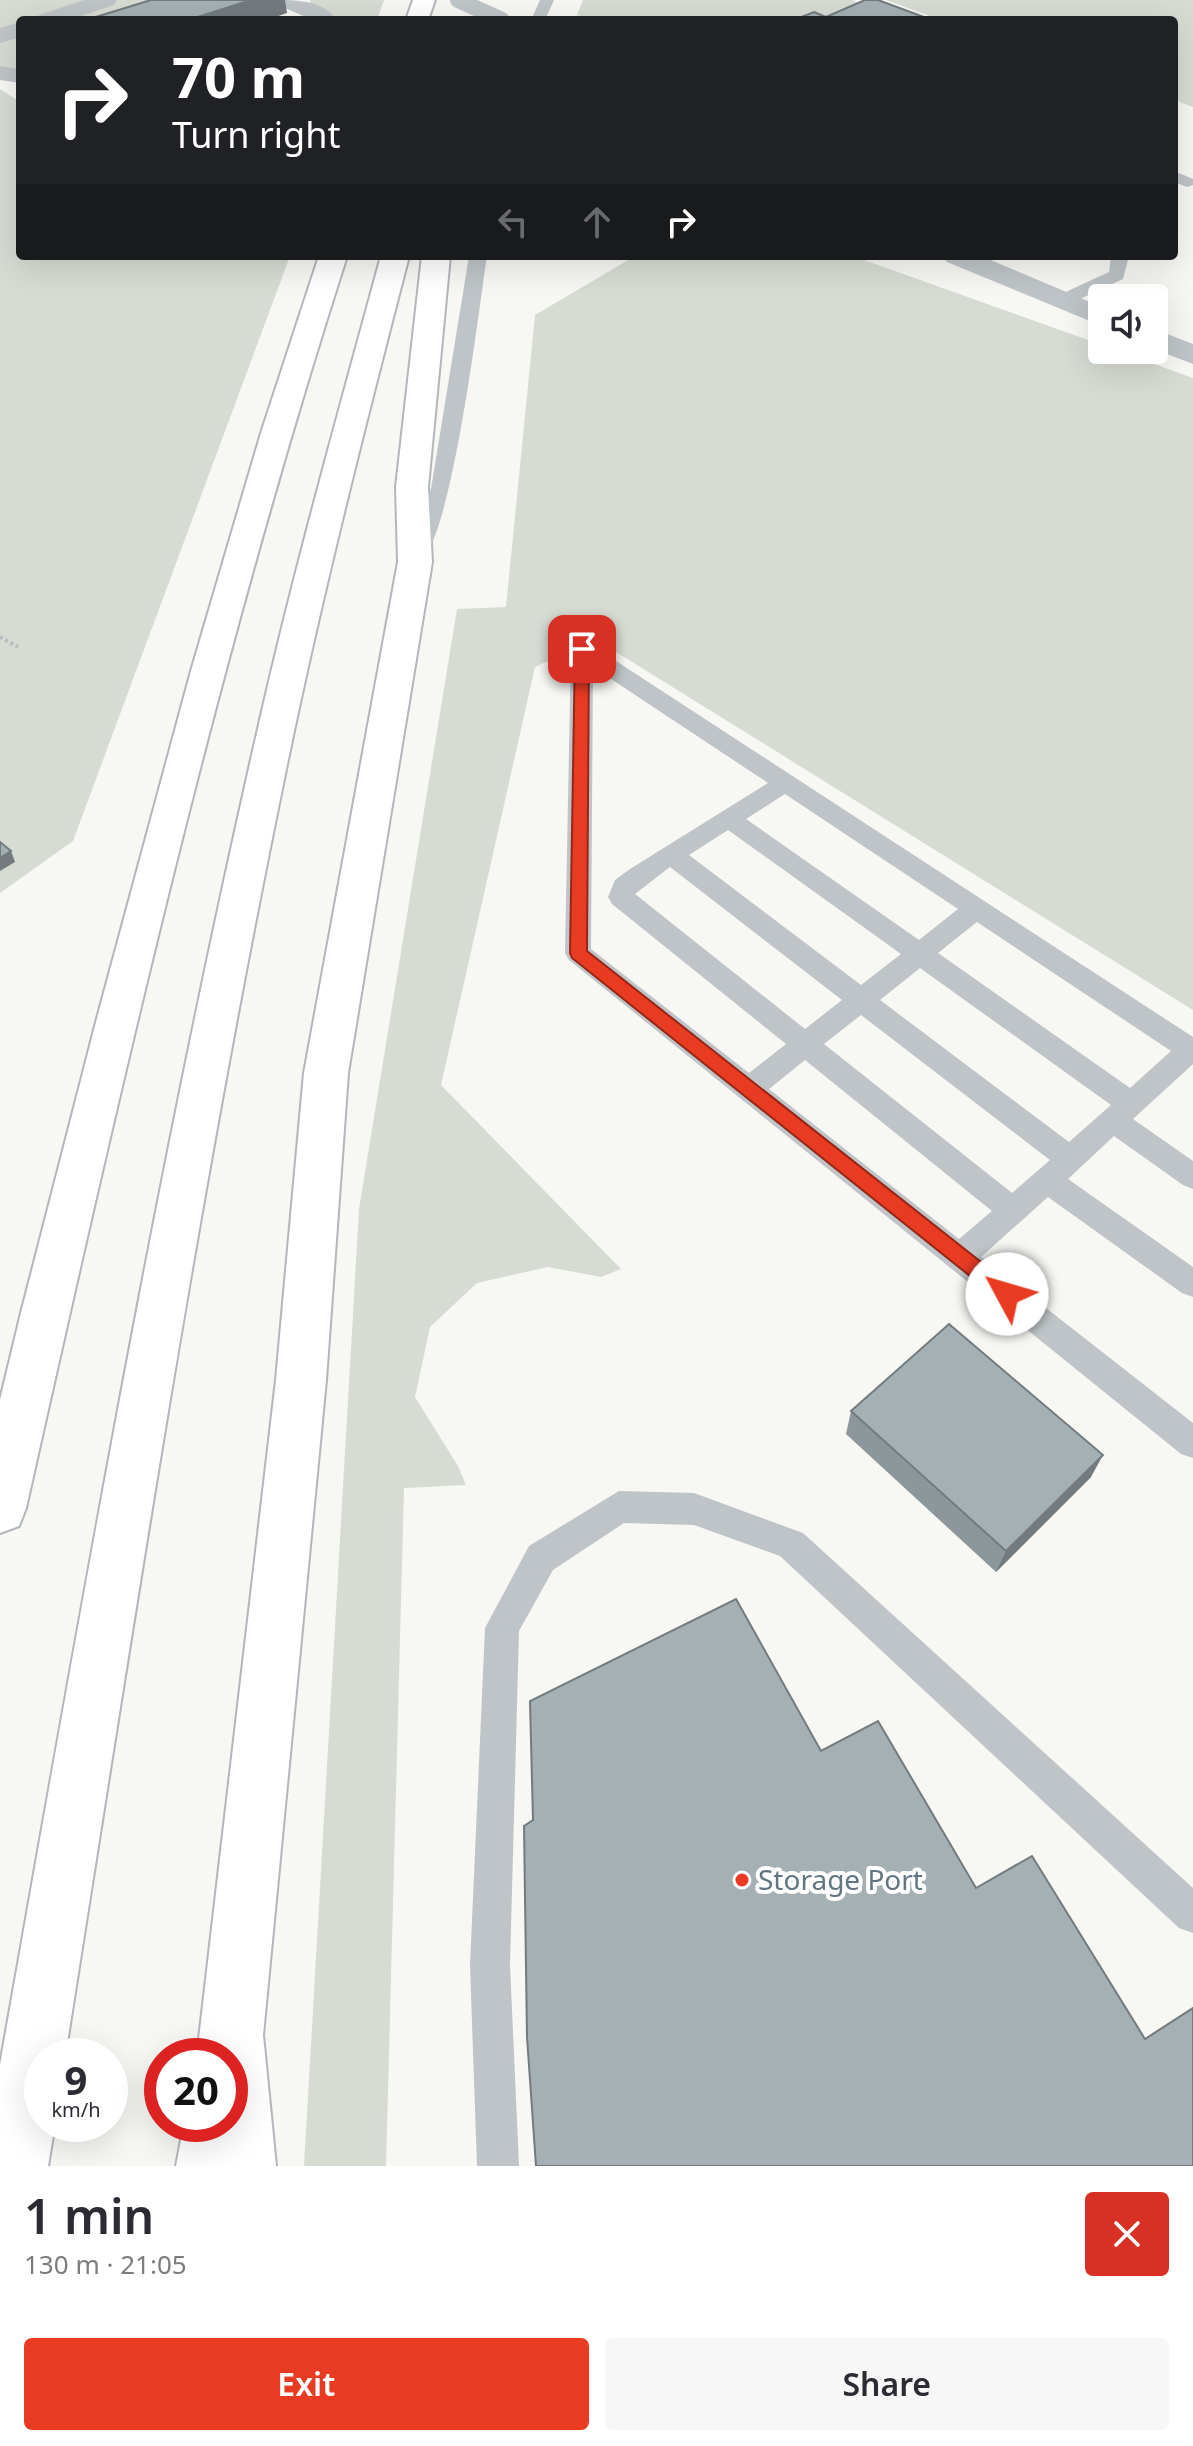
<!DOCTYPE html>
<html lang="en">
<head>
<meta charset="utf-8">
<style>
  body { margin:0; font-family:"Noto Sans",sans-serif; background:#f7f7f7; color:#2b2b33; height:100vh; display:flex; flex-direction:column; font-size:30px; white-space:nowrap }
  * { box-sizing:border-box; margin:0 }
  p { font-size:26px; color:#7c7c81 }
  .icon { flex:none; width:44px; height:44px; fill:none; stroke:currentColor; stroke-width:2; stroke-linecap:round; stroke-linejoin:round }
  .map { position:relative; height:2166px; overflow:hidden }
  .details { display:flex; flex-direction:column; background:#fff; flex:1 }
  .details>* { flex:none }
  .guide { position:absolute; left:16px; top:16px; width:1162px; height:244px; border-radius:8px; box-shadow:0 8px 32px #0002; background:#202124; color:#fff; overflow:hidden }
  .controls { position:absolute; left:1088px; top:284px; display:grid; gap:16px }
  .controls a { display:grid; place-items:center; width:80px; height:80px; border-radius:8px; background:#fff; box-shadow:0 8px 32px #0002; font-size:40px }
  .speed { position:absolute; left:24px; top:2038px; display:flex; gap:16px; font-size:40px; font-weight:700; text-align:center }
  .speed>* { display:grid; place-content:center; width:104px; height:104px; border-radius:50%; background:#fff; box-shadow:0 8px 32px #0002; line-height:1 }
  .speed small { font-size:20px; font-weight:400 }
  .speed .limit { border:12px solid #d22; background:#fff; color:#111 }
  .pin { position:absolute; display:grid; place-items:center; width:68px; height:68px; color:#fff; margin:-34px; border-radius:16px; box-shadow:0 4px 12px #0006 }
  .me { position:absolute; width:88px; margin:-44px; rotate:309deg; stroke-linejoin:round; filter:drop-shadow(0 0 6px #0008) }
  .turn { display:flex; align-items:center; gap:28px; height:168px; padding:0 24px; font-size:36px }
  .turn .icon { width:104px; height:104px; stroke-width:2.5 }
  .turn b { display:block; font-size:56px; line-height:68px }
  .lanes { display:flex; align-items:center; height:76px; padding:0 24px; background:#0003; justify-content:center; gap:40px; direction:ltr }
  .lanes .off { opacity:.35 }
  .round { display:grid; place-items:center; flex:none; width:84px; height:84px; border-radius:8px; background:#f7f7f7 }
  .summary { display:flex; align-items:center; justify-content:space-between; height:136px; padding:0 24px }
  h1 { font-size:48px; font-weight:600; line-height:60px }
  .cta { display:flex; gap:16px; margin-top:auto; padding:16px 24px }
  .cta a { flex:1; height:92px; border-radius:8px; background:#e93b22; color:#fff; font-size:32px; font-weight:600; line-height:92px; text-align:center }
  .cta a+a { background:#f7f7f7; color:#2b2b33 }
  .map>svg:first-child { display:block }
  .green { fill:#d7dcd3 }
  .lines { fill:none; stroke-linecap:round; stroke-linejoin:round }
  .motorway-casing { stroke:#b1b7ba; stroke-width:4 }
  .path { stroke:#b8bdbf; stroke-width:4; stroke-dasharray:3 3; stroke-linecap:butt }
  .service { fill:#bec4c7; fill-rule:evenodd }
  .minor { fill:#bec4c7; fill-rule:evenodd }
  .motorway { fill:#fff; fill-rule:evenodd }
  .service-bridge { stroke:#bec4c7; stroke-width:16 }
  .wall { fill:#8d979b }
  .shaded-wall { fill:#737b7e }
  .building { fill:#a4b0b4; stroke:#737b7e; stroke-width:2 }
  .route { fill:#e93b22; stroke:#972616; stroke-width:2 }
  .poi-dot { fill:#e93b22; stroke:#fff; stroke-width:3 }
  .labels { text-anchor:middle; stroke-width:8; stroke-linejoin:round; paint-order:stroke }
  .near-poi-label { font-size:28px; fill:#617680; stroke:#fff; text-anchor:start }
</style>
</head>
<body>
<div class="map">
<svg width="1193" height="2166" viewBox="0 0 1193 2166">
  <rect width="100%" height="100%" fill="#f7f7f4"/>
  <!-- green -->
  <path class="green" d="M 0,0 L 232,0 L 168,20 L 20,20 L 20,71 L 0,77 Z
    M 311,0 L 384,0 L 377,20 L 344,20 L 309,4 Z
    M 583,0 L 853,0 L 864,7 L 842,20 L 593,20 L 577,15 Z
    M 886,0 L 1193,0 L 1193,107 L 1174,100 L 1174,20 L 941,20 Z
    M 0,89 L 20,102 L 20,256 L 290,256 L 73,841 L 0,893 Z
    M 635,256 L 853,256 L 1102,345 L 1102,350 L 1115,350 L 1193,378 L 1193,1010 L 595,639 L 535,667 L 441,1085 L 621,1269 L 601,1277 L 548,1267 L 477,1283 L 430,1327 L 415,1397 L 458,1466 L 466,1485 L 404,1488 L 386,2166 L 304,2166 L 359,1209 L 457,609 L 506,607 L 535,315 Z"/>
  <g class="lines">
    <!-- motorway casing -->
    <g class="motorway-casing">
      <path id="motorway" d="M 413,0 L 435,0 L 428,20 L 406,20 Z
        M 319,256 L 347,256 C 215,666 120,1088 26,1508 L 19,1526 L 0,1533 L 0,1400 L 21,1313 L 96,1022 L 191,671 L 261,433 Z
        M 381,256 L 409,256 C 368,414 328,571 294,731 C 202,1169 135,1613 65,2056 L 42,2056 L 42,2124 L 55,2124 L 48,2166 L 0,2166 L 0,2065 C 79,1620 156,1174 257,733 C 293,573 338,414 381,256 Z
        M 422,256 L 450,256 L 428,487 L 432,562 L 348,1073 L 326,1380 L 263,2035 L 276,2166 L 176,2166 L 184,2124 L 230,2124 L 230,2056 L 197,2056 L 276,1380 L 304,1073 L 398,562 L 396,487 Z"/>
    </g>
    <!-- path -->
    <path class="path" d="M 0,637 L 18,647"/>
    <!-- service -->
    <path class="service" d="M 540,0 L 554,0 L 545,20 L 531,20 Z
      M 1174,171 L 1193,179 L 1193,185 L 1187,187 L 1174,182 Z
      M 469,256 L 487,256 C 480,299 451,554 417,562 L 406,556 L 431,489 Z
      M 1111,256 L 1129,256 L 1123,279 L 1069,304 L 1057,304 L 1054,300 L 1057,296 L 1109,272 Z
      M 582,642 L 590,644 L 1193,1037 L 1193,1064 L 1133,1119 L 1193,1161 L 1193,1189 L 1183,1185 L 1114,1136 L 1068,1179 L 1193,1267 L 1193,1297 L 1182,1293 L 1048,1197 L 981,1257 L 1193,1423 L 1193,1458 L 1181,1454 L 569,960 L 565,953 L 571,649 L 574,644 ZM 593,667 L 768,783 L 630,869 L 615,880 L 608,897 L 612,904 L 786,1044 L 749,1073 L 591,949 ZM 785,794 L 958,909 L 919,940 L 746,819 ZM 728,830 L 901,954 L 861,985 L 689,855 ZM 670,867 L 842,1000 L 805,1029 L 635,894 ZM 977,922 L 1171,1051 L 1130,1088 L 938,953 ZM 920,968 L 1111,1105 L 1069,1142 L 880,1000 ZM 861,1015 L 1050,1160 L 1012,1193 L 824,1044 ZM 805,1060 L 992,1211 L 959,1239 L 769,1089 Z
      M 619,1491 L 694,1493 L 803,1533 L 1193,1888 L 1193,1933 L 1179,1928 L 780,1556 L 694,1525 L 624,1523 L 553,1570 L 519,1631 L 510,1965 L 519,2166 L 477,2166 L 470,1965 L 485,1628 L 529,1546 Z"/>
    <!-- minor -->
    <path class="minor" d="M 84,0 L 117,0 L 114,5 L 69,20 L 36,20 L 39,15 Z
      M 275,0 C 296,0 320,0 335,17 L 333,20 L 305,20 L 306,17 L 278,5 Z
      M 20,22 L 20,37 L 0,43 L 0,28 Z
      M 0,66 L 20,69 L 20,83 L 0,80 Z
      M 943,256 L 981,256 L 1102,307 L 1102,326 L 947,262 Z
      M 1154,329 L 1193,344 L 1193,364 L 1154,349 Z"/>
    <!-- motorway -->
    <use href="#motorway" class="motorway"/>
    <!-- service-bridge -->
    <path class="service-bridge" d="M 458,0 L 502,20"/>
  </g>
  <!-- wall -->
  <path class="wall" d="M 851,1411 L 1091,1477 L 996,1572 L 846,1434 Z"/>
  <!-- shaded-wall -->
  <path class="shaded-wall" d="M 251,0 L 285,0 L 287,13 L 267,20 L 188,20 Z
    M 11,851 L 15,862 L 0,871 L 0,858 Z
    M 1103,1455 L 1091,1477 L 996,1572 L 1006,1551 Z"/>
  <!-- building -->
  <path class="building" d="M 151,0 L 251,0 L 188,20 L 86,20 Z
    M 865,0 L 878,0 L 932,20 L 819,20 Z
    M 814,12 L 826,17 L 819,20 L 808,20 L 801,17 Z
    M 0,842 L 11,851 L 0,858 Z
    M 949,1324 L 1103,1455 L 1006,1551 L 851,1411 Z
    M 736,1599 L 821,1751 L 878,1721 L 976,1888 L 1032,1856 L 1145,2039 L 1193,2008 L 1193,2166 L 536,2166 L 527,2037 L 524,1826 L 533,1820 L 530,1701 Z"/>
  <!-- route -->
  <path class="route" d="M 582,645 L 589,649 L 587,951 L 1014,1288 L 1017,1294 L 1014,1300 L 1007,1303 L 1000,1300 L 572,958 L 570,953 L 575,649 Z"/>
  <!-- markers -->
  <circle class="poi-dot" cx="742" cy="1880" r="8"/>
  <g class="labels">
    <!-- near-poi labels -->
    <g class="near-poi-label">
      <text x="758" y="1890">Storage Port</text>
    </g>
  </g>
</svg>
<div class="controls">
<a><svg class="icon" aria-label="sound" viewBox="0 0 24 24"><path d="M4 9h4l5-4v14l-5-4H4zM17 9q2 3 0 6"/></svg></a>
</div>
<div class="speed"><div>9<small>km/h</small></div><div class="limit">20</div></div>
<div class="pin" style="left:582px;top:649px;background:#d93025"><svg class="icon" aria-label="arrive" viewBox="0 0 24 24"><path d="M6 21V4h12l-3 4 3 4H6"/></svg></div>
<svg class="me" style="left:1007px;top:1294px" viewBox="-20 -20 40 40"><circle r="19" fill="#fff"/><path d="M0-13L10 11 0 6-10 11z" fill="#e93b22"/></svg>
<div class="guide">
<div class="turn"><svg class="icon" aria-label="right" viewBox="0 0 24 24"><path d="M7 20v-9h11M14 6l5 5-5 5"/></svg><div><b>70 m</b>Turn right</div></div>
<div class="lanes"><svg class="icon off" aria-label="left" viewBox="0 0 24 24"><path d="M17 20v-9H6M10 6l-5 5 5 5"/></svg><svg class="icon off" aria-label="ahead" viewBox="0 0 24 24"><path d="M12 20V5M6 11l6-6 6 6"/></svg><svg class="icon" aria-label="right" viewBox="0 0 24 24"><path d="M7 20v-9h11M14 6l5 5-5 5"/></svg></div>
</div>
</div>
<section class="details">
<div class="summary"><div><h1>1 min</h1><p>130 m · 21:05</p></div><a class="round" style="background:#d93025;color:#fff"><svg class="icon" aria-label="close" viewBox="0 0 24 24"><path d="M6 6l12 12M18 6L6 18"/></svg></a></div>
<div class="cta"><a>Exit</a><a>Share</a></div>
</section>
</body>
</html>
